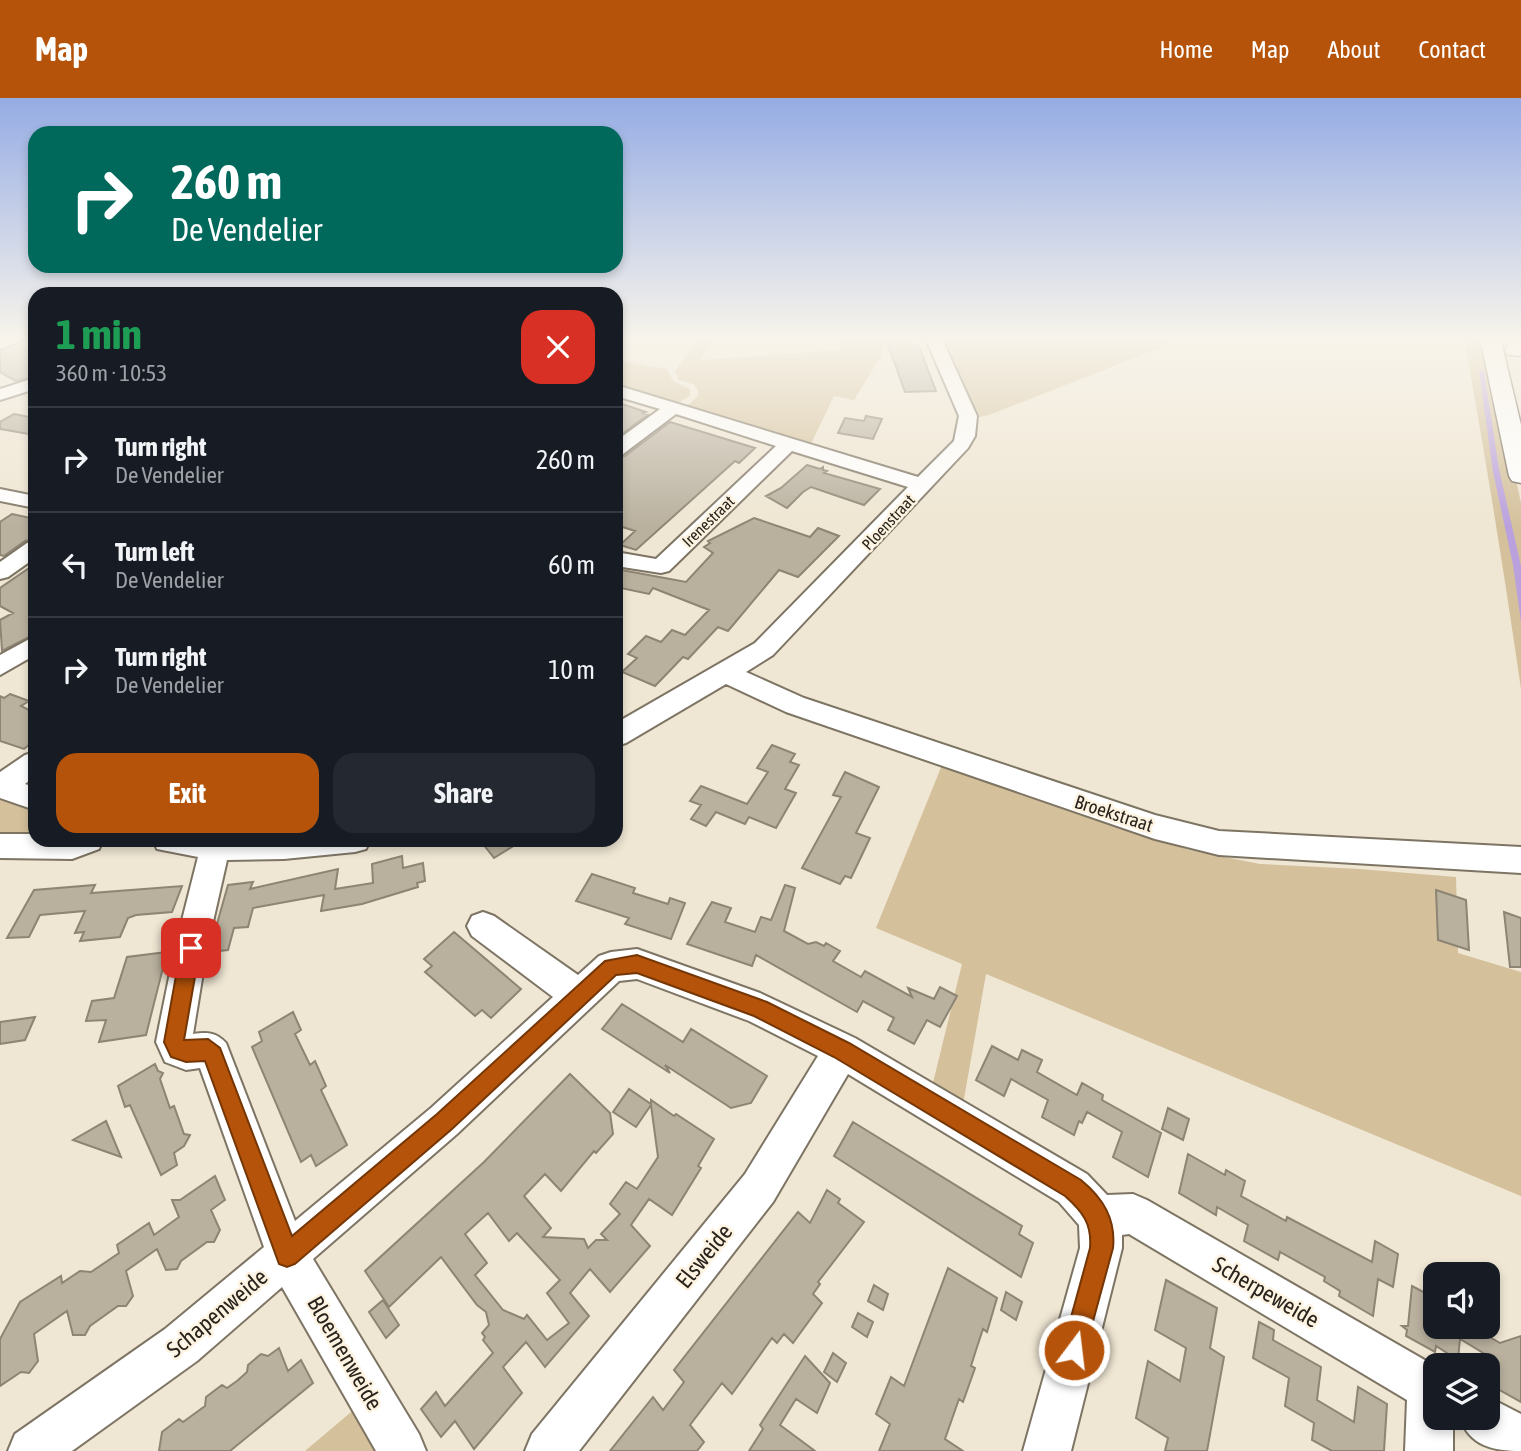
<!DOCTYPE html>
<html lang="en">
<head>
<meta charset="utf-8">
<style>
  body { margin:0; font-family:"Asap Condensed",sans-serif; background:#242831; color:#f1f3f6; height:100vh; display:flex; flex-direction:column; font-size:26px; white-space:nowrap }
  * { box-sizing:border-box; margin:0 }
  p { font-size:23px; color:#9ea1a6 }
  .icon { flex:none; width:38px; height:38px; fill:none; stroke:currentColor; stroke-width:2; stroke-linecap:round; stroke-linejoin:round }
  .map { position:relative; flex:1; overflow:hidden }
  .panel { position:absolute; left:28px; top:189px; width:595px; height:560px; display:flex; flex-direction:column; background:#171b24; border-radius:21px; box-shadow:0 4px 10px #0003 }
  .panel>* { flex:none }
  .banner { position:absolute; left:28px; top:28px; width:595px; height:147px; border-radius:21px; box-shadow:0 4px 10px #0003; background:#00695c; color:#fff; overflow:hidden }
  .controls { position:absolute; left:1423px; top:1164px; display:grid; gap:14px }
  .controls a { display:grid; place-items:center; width:77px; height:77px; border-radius:14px; background:#171b24; box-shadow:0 4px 10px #0003; font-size:35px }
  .pin { position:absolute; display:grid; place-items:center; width:60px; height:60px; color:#fff; margin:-30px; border-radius:14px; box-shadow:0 4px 10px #0006 }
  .me { position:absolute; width:77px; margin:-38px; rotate:15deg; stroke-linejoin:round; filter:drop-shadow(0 0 5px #0008) }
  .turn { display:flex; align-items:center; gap:24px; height:147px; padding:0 28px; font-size:32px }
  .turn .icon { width:91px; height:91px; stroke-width:2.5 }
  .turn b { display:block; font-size:49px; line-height:60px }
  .round { display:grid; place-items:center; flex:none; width:74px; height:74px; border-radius:21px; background:#242831 }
  .summary { display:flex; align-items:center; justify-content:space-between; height:119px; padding:0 28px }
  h1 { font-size:42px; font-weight:700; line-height:52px; color:#1e9e55 }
  .action { display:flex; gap:14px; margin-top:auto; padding:14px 28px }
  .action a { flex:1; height:80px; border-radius:21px; background:#b45309; color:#fff; font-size:28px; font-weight:700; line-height:80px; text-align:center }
  .action a+a { background:#242831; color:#f1f3f6 }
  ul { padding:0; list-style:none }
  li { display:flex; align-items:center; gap:21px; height:105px; padding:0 28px; border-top:2px solid #363941 }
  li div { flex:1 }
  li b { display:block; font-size:26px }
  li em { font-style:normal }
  header { display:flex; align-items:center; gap:42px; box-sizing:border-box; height:98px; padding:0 35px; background:#b45309; color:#fff }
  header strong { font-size:33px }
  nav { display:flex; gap:38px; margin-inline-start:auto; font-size:24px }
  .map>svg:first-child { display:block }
  .green { fill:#d4c19c }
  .water { fill:#baa1dd }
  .building { fill:#b9b09e; stroke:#8d8473; stroke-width:2; fill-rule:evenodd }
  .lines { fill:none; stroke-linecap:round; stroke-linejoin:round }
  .minor-casing { stroke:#7d7463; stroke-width:4 }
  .major-casing { stroke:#7d7463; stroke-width:3 }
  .minor { fill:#fff; fill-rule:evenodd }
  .major { fill:#fff; fill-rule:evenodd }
  .route { fill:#b45309; stroke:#753606; stroke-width:2 }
  .labels { text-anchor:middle; stroke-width:5; stroke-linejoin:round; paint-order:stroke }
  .far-street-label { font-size:16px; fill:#28241d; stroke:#fdf3e0 }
  .street-label { font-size:19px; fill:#28241d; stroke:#fdf3e0 }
  .near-street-label { font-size:23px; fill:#28241d; stroke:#fdf3e0 }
</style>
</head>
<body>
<header>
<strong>Map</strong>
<nav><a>Home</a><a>Map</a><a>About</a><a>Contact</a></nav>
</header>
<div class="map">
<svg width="1521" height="1353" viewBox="0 0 1521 1353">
  <rect width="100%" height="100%" fill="#efe6d3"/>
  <!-- green -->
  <path class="green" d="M 699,239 L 716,239 L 700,262 L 841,252 L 836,239 L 887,239 L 881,258 L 854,302 L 834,298 L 810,348 L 686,309 L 698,298 L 698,292 L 693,286 L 679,282 L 675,273 Z
    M 938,239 L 1180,239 L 1162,249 L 989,317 L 974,320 Z
    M 1464,239 L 1486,239 L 1521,405 L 1521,591 C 1504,473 1485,356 1464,239 Z
    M 616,262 L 667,271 L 673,283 L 690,291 L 690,298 L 676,306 L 616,286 Z
    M 942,667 L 1189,752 L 1260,766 L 1360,771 L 1456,779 L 1458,855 L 1521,874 L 1521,1098 L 986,876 L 962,1012 L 931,993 L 962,866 L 876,830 Z
    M 0,694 L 35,707 L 35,738 L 0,738 Z
    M 357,1309 L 379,1353 L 305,1353 Z"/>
  <!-- water -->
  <path class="water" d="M 1479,272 L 1484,273 L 1499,371 L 1521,468 L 1521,524 L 1513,467 L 1493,374 Z"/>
  <!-- building -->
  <path class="building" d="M 31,239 L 35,239 L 35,278 L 16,283 L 0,274 L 0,253 Z
    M 911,243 L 912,247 L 918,246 L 936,293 L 905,294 L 887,244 Z
    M 616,304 L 646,314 L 643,315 L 648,317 L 616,340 Z
    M 14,316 L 35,320 L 35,337 L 0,331 L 0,324 Z
    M 866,318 L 882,321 L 873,341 L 838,335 L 845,320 L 864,323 Z
    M 670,324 L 755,350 L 739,365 L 735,363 L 636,452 L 620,447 L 635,433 L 616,427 L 616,360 L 625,358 Z
    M 807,367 L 820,371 L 823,369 L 823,372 L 827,373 L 824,375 L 880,391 L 864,407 L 811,389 L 803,394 L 787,410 L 766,398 L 781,390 Z
    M 12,416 L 35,421 L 35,441 L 25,443 L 4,458 L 0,457 L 0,424 Z
    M 754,420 L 810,439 L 818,430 L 839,438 L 798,479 L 779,472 L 728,533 L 718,529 L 688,561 L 683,559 L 655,588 L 622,574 L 637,560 L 628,556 L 646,538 L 661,544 L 672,532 L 685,537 L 709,512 L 653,490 L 649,496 L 616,489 L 616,471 L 686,484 L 713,455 L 704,449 L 710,445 L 708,443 Z
    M 35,466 L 35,536 L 2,553 L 0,522 L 13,515 L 0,508 L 0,490 Z
    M 10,596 L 29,603 L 21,608 L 35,615 L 35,642 L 24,651 L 0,643 L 0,598 L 4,600 Z
    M 772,647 L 795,656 L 790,664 L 799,667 L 785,691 L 796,695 L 776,730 L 749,719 L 745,726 L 716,714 L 706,728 L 691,721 L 701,707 L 690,703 L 701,688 L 747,706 L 768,674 L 757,670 Z
    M 845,674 L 879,689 L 856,735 L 870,740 L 851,780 L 845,778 L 840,786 L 802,770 L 841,699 L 833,697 Z
    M 480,742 L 523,742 L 494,760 Z
    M 402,758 L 403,770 L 423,765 L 425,783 L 417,785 L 418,789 L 362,806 L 321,813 L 324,797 L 253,810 L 248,829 L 234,830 L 228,852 L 209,854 L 228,787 L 253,784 L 250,791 L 338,771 L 335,791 L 373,785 L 372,766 Z
    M 592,776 L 635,790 L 633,795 L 668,806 L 670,800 L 685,805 L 671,841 L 625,826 L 629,820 L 576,803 Z
    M 95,787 L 91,795 L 182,788 L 172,814 L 136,817 L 128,820 L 120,839 L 80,843 L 84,834 L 75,835 L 85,813 L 40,817 L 29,839 L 7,840 L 34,792 Z
    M 785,787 L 795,790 L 784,833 L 808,846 L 816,844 L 824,848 L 826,845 L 840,853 L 833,863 L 861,879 L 865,873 L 912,899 L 908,890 L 934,901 L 940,889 L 957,898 L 940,929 L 927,922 L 914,946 L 888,932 L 894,920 L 863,903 L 857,914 L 756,857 L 752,868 L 687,846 L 712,804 L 731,810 L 725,824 L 755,834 L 761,819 L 771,822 Z
    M 1436,792 L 1466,802 L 1469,852 L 1438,842 Z
    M 1504,814 L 1521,820 L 1521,869 L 1510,869 Z
    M 454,834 L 521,891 L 491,920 L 482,912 L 475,918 L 425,874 L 432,868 L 424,861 Z
    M 167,854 L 146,937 L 99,944 L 106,922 L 86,923 L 92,903 L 114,900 L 127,859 Z
    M 622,906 L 683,944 L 691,931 L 767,978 L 751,1005 L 731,1010 L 665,967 L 670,975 L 602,931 Z
    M 293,914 L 301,932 L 295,936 L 310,967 L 315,963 L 326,988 L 321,992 L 347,1047 L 316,1068 L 311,1057 L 301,1064 L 252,949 L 262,943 L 259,934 Z
    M 35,919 L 25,942 L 0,946 L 0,924 Z
    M 992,948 L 1018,962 L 1022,952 L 1042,962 L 1037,974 L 1077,997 L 1082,985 L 1103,997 L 1102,1002 L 1161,1035 L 1148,1079 L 1113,1059 L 1122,1034 L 1087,1014 L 1082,1025 L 1079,1023 L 1074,1037 L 1042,1019 L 1048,1002 L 1011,981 L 1004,998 L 976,982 Z
    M 155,966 L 158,973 L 163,975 L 160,981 L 170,1010 L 174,1008 L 184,1036 L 190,1037 L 184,1048 L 174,1055 L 177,1067 L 161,1077 L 130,1007 L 125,1009 L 118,988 Z
    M 570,976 L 610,1015 L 613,1036 L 596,1055 L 594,1053 L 561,1093 L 545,1076 L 524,1098 L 551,1130 L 543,1139 L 584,1141 L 588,1150 L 596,1142 L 607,1142 L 601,1136 L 620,1116 L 610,1106 L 626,1084 L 637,1091 L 658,1059 L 651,1007 L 636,1029 L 613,1014 L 629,991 L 651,1006 L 651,1002 L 674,1018 L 676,1016 L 714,1041 L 698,1068 L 701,1070 L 672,1117 L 649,1101 L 631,1127 L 650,1148 L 610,1194 L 590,1171 L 570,1195 L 589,1218 L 545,1269 L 526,1244 L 503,1269 L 522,1295 L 474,1351 L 455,1323 L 441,1339 L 421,1311 L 436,1294 L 445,1308 L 493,1255 L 483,1242 L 485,1239 L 482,1235 L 489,1227 L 486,1214 L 477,1207 L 441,1159 L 389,1209 L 365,1173 L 484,1064 ZM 488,1115 L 509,1143 L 517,1135 L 560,1182 L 547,1195 L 569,1225 L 547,1242 L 527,1217 L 524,1221 L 503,1212 L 475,1177 L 487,1165 L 465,1136 Z
    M 1168,1010 L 1189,1021 L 1183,1042 L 1162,1031 Z
    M 106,1023 L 121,1059 L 73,1042 Z
    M 853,1024 L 1022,1128 L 1019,1136 L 1033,1145 L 1021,1179 L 834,1058 Z
    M 1188,1056 L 1225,1077 L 1226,1072 L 1245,1083 L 1241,1098 L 1286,1123 L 1287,1119 L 1372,1164 L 1375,1143 L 1398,1156 L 1393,1189 L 1378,1181 L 1373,1218 L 1339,1198 L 1340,1193 L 1324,1183 L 1325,1179 L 1280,1154 L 1278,1162 L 1244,1143 L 1248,1127 L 1217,1109 L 1216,1117 L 1179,1095 Z
    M 215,1078 L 225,1102 L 211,1112 L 220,1132 L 214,1144 L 207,1144 L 181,1163 L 177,1171 L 166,1172 L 157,1151 L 126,1173 L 133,1198 L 126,1208 L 118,1208 L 90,1228 L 85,1237 L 73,1237 L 67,1213 L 34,1236 L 38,1263 L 29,1275 L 21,1274 L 0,1288 L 0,1241 L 20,1204 L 61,1178 L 62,1185 L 80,1173 L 91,1174 L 119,1155 L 117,1147 L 149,1125 L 154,1137 L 179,1119 L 172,1102 L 180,1102 Z
    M 827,1092 L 840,1101 L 838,1105 L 864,1124 L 818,1184 L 820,1186 L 813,1196 L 822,1205 L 793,1245 L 784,1236 L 777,1245 L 772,1240 L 732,1296 L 722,1285 L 690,1327 L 704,1344 L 697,1353 L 610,1353 L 653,1299 L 663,1312 L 684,1284 L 674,1272 L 798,1114 L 810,1125 Z
    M 948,1170 L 997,1200 L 987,1234 L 983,1231 L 977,1249 L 971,1268 L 975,1270 L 963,1304 L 959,1301 L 945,1341 L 963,1353 L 879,1353 L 890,1326 L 876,1316 L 891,1279 L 904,1288 Z
    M 1166,1182 L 1217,1210 L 1210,1250 L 1224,1259 L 1207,1353 L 1165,1353 L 1168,1340 L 1136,1320 L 1148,1263 L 1180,1283 L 1186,1250 L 1155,1232 Z
    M 874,1187 L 888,1196 L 883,1212 L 868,1203 Z
    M 1412,1188 L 1435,1200 L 1435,1228 L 1478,1228 L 1478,1232 L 1500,1245 L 1521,1238 L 1521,1304 L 1496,1290 L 1498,1264 L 1460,1241 L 1458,1262 L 1436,1248 L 1435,1254 L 1406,1238 L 1407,1232 L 1402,1228 L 1408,1228 Z
    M 1006,1194 L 1022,1204 L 1016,1222 L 1001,1212 Z
    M 383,1202 L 399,1227 L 386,1240 L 369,1214 Z
    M 858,1215 L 873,1224 L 867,1239 L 852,1229 Z
    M 1259,1224 L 1274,1232 L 1273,1242 L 1321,1269 L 1317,1302 L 1354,1324 L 1358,1289 L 1387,1306 L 1384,1353 L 1332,1353 L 1312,1342 L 1314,1325 L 1285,1308 L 1289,1280 L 1253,1260 Z
    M 279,1250 L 288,1273 L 301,1262 L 313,1285 L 230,1353 L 159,1353 L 162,1334 L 179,1321 L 183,1324 L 205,1308 L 206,1299 L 222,1287 L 227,1290 L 237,1283 L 247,1274 L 248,1267 L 261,1256 L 268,1258 Z
    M 833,1255 L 846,1265 L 837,1284 L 824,1274 Z
    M 805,1258 L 830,1285 L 817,1315 L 796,1301 L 780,1327 L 815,1353 L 749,1353 L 763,1331 L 760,1327 Z"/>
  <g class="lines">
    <!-- minor casing -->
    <g class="minor-casing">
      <path id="minor" d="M 23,239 L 21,242 L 0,251 L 0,240 Z
        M 925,239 L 941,239 L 977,318 L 975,338 L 968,350 L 773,557 L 746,574 L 804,600 L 1155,717 L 1219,733 L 1521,749 L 1521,775 L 1219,757 L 1155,741 L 786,614 L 726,586 L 626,645 L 616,648 L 616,625 L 755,545 L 908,389 L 792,353 L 669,473 L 661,475 L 616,468 L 616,454 L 656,461 L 776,348 L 676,316 L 623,356 L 616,358 L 616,343 L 660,311 L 616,298 L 616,287 L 918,379 L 954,343 L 959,318 Z
        M 35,280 L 35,291 L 0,302 L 0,291 Z
        M 0,391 L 35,398 L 35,410 L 0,403 Z
        M 35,444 L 35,460 L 8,479 L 0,481 L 0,464 L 27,445 Z
        M 35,538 L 35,557 L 0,577 L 0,557 Z
        M 35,654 L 35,678 L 25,686 L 35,689 L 35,712 L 0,700 L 0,674 L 25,657 Z
        M 0,736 L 35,736 L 35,742 L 103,742 L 99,751 L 72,761 L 0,760 Z
        M 153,742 L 370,742 L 366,751 L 355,754 L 284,761 L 227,762 L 207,850 L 193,936 C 207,934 216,934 226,945 L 295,1123 L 431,1010 L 553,899 L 472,838 L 467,828 L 472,818 L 483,814 L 494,818 L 578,877 L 599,858 L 611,854 L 637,851 L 760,895 L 855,940 L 1087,1076 L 1107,1097 L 1133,1096 L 1147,1102 L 1435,1268 L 1435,1320 L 1453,1320 L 1453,1353 L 1405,1353 L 1407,1302 L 1129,1136 L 1122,1137 L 1122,1150 L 1071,1353 L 1023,1353 L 1080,1150 L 1079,1127 L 1059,1104 L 848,976 L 773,1104 L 579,1353 L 525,1353 L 532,1336 L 745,1076 L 818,958 L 749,923 L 637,881 L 619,883 L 457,1036 L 313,1161 L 419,1336 L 426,1353 L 376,1353 L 282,1189 L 197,1263 L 72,1353 L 8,1353 L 15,1336 L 165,1231 L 264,1149 L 200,970 L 186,972 L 165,964 L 156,944 L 175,850 L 198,759 L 157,751 Z
        M 1488,1299 L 1521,1316 L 1521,1353 C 1493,1353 1470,1348 1460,1320 L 1488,1320 Z"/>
    </g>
    <!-- major casing -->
    <g class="major-casing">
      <path id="major" d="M 1480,239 L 1500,239 L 1521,327 L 1521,385 L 1512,383 L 1509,378 Z
        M 1513,239 L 1521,239 L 1521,258 L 1508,257 L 1505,253 Z"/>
    </g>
    <!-- minor -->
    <use href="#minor" class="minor"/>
    <!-- major -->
    <use href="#major" class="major"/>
  </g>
  <!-- sky -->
  <linearGradient id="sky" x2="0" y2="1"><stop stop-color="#95ace4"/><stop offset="0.56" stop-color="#f8f4eb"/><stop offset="1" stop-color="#f8f4eb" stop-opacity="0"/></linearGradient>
  <rect width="1521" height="429" fill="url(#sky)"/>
  <!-- route -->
  <path class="route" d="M 191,842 L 197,844 L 200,850 L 184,942 L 208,941 L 220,950 L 292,1138 L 437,1016 L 605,863 L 637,857 L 767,904 L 849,945 L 1081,1082 C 1103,1100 1116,1121 1113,1150 L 1083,1260 L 1074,1264 L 1065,1260 L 1062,1252 L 1090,1150 C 1092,1126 1083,1114 1065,1098 L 834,959 L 754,918 L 637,875 L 616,877 L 452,1031 L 295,1166 L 287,1169 L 279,1166 L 205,963 L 186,964 L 171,959 L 164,944 L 181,850 L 184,844 Z"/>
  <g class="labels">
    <!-- far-street labels -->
    <g class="far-street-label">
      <text transform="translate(708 423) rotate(-44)" y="6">Irenestraat</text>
      <text transform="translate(888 424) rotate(-47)" y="6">Ploenstraat</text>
    </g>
    <!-- street labels -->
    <g class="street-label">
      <text transform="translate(1114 715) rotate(18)" y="7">Broekstraat</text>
    </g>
    <!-- near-street labels -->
    <g class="near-street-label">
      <text transform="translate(704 1158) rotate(-51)" y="8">Elsweide</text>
      <text transform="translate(1266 1194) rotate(30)" y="8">Scherpeweide</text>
      <text transform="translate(217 1215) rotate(-40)" y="8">Schapenweide</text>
      <text transform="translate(345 1255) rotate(60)" y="8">Bloemenweide</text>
    </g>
  </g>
</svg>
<div class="controls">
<a><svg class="icon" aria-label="sound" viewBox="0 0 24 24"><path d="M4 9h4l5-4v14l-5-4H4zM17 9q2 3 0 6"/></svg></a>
<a><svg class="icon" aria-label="layers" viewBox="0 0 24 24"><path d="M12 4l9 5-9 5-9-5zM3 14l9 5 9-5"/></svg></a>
</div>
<div class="pin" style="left:191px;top:850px;background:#d93025"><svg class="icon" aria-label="arrive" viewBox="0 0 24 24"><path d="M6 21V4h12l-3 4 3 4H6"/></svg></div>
<svg class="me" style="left:1074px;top:1252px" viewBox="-20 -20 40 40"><circle r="17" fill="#b45309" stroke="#fff" stroke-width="3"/><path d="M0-11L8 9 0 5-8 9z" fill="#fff"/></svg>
<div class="banner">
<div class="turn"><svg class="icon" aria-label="right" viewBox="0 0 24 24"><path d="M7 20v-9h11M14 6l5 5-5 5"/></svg><div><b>260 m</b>De Vendelier</div></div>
</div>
<section class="panel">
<div class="summary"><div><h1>1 min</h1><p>360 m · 10:53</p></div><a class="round" style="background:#d93025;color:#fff"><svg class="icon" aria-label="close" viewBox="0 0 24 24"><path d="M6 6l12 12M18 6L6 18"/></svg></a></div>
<ul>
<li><svg class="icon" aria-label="right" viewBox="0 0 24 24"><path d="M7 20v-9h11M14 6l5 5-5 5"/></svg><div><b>Turn right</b><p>De Vendelier</p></div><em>260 m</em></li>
<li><svg class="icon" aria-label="left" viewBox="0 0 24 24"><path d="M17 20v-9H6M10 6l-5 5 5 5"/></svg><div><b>Turn left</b><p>De Vendelier</p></div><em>60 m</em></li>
<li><svg class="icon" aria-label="right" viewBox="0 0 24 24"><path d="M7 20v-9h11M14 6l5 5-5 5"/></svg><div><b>Turn right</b><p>De Vendelier</p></div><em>10 m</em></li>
</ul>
<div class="action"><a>Exit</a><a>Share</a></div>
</section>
</div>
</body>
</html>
